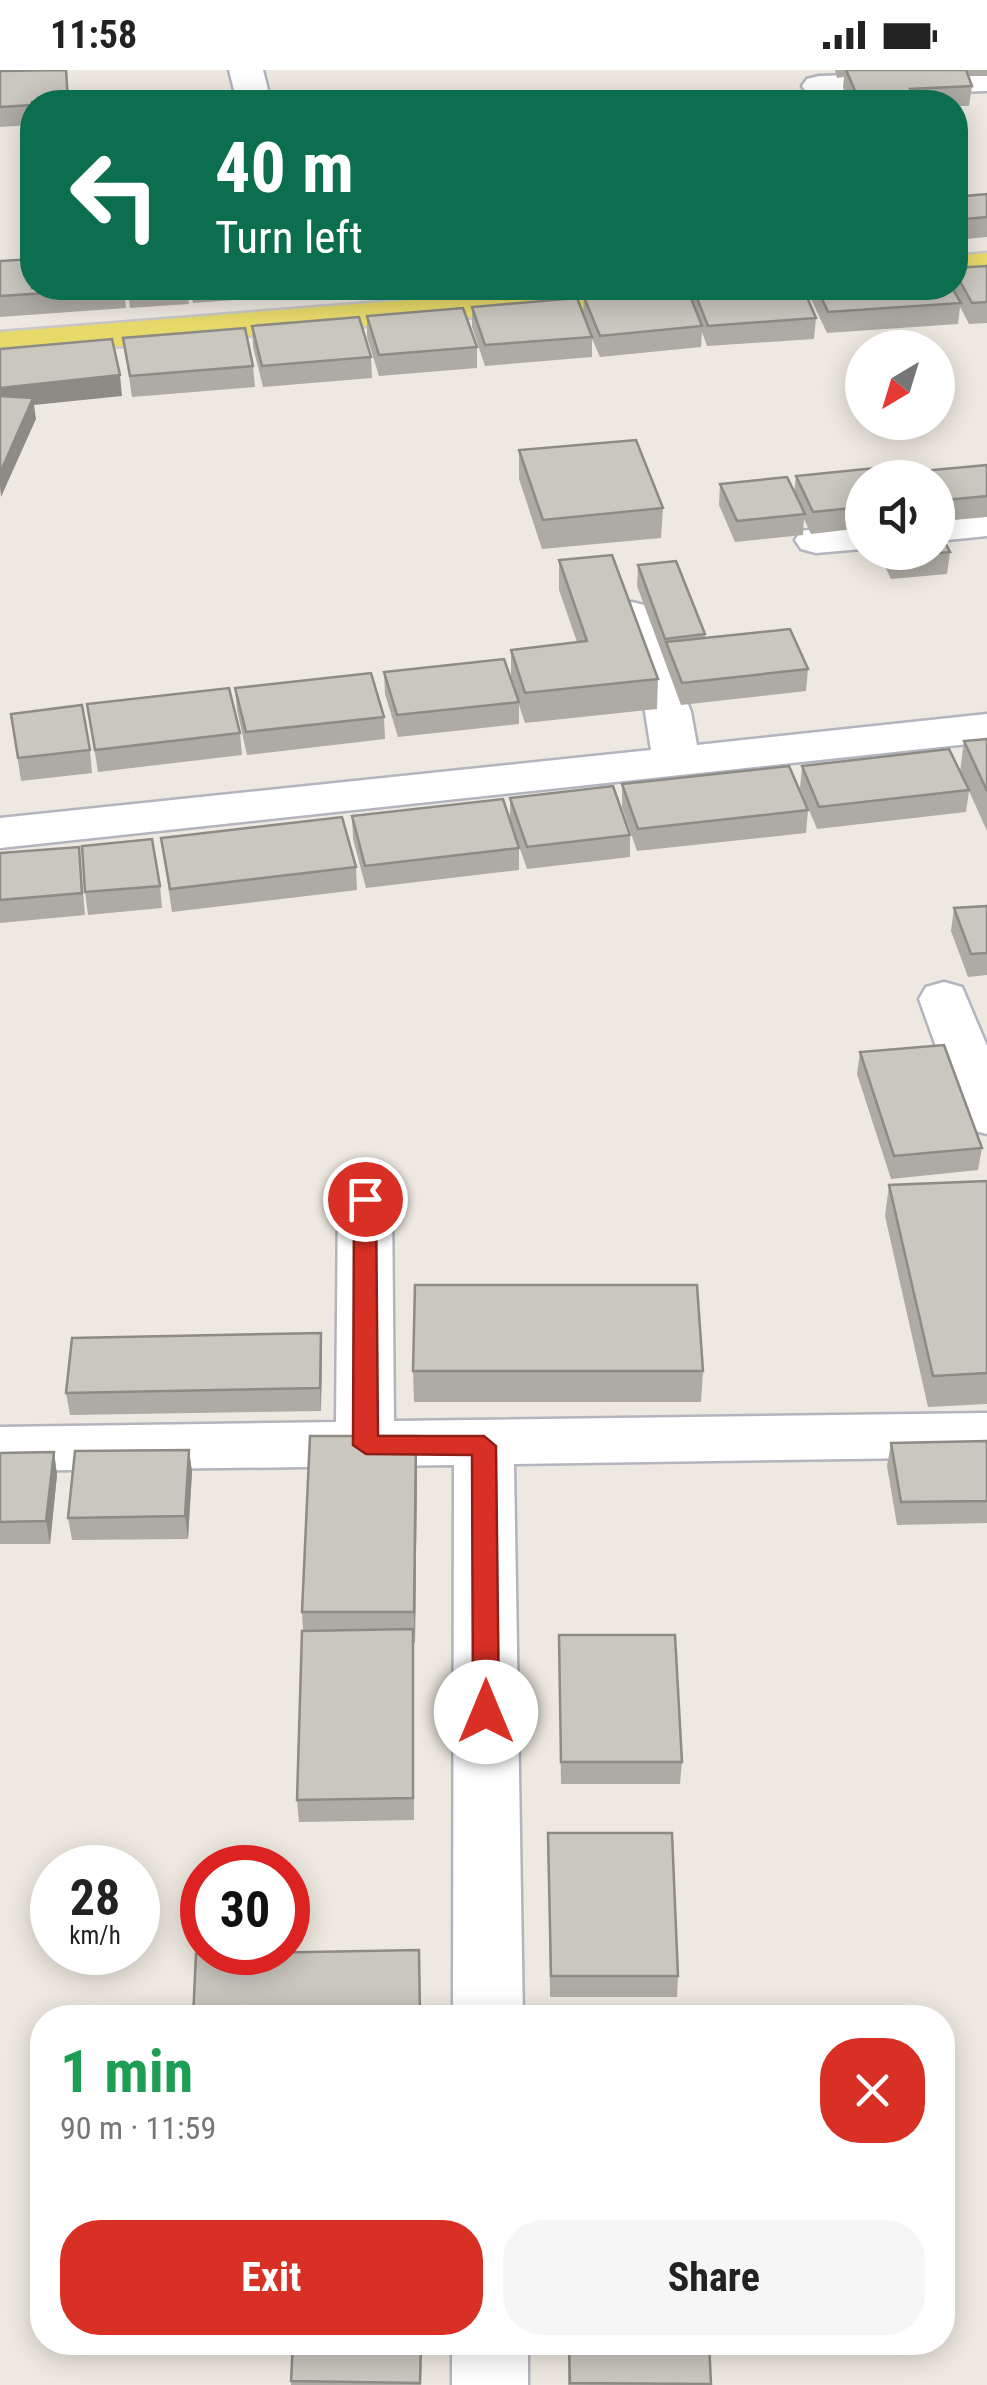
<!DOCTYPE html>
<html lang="en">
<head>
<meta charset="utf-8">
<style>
  body { margin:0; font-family:"Roboto Condensed",sans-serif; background:#f6f6f6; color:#222; height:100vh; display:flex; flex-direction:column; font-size:38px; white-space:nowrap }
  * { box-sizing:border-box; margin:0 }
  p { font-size:32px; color:#767676 }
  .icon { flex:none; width:55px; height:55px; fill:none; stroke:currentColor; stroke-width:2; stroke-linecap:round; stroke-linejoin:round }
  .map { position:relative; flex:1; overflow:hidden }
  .side { position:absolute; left:30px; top:1935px; width:925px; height:350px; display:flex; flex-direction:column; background:#fff; border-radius:40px; box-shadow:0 5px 25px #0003 }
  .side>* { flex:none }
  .top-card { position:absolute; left:20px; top:20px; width:948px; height:210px; border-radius:40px; box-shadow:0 5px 25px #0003; background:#0b6e4f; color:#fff; overflow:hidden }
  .needle { width:65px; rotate:218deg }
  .tools { position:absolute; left:845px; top:260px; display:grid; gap:20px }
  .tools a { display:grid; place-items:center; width:110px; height:110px; border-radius:50%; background:#fff; box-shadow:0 5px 25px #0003; font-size:50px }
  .speed { position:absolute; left:30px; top:1775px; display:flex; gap:20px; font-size:50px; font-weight:700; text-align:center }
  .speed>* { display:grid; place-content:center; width:130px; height:130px; border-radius:50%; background:#fff; box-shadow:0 5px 25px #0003; line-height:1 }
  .speed small { font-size:25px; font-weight:400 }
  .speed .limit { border:15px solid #d22; background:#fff; color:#111 }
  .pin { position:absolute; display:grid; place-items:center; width:85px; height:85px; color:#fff; margin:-42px; border:5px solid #fff; border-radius:50%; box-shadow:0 2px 10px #0007 }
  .me { position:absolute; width:110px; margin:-55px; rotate:0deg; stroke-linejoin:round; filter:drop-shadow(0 0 8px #0008) }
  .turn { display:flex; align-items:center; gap:35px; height:210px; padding:0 30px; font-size:45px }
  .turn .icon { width:130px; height:130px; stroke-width:2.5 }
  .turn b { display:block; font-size:70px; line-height:85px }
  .round { display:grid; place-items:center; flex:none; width:105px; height:105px; border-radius:40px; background:#f6f6f6 }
  .head { display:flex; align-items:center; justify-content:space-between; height:170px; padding:0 30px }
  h1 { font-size:60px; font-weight:700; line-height:75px; color:#1e9e55 }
  .primary-button { display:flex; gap:20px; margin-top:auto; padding:20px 30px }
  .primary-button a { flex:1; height:115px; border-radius:40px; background:#d93025; color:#fff; font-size:40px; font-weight:700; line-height:115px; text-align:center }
  .primary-button a+a { background:#f6f6f6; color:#222 }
  .status { display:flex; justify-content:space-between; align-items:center; height:70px; padding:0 50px; background:#fff; direction:ltr }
  .status svg { height:28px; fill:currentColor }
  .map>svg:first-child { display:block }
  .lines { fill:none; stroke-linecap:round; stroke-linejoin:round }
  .minor-casing { stroke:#b3b4be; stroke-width:5 }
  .major-casing { stroke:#c8c8c8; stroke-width:5 }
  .minor { fill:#fff; fill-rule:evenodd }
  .major { fill:#e8da6a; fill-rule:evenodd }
  .wall { fill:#adaba3 }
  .shaded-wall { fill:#8d8b85 }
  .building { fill:#c9c7be; stroke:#8d8b85; stroke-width:2.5 }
  .route { fill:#d93025; stroke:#8d1f18; stroke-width:2.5 }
</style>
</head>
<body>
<div class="status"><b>11:58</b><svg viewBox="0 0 49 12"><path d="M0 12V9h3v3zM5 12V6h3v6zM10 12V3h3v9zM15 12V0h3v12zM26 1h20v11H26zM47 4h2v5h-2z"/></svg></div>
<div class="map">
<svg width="987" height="2315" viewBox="0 0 987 2315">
  <rect width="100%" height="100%" fill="#ede9e0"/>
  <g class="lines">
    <!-- minor casing -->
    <g class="minor-casing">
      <path id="minor" d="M 229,0 L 263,0 L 271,32 L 237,32 Z
        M 987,1 L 987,21 L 819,26 L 807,23 L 802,16 L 807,9 L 819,6 Z
        M 987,440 L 987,466 L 938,471 L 938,445 Z
        M 862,453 L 862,479 L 816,483 L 801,479 L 795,470 L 801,461 Z
        M 632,532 L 648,536 L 654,545 L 691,642 L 697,675 L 987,644 L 987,672 L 0,778 L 0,748 L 651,680 L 645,642 L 610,545 L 616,536 Z
        M 944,912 L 962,917 L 987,976 L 987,1064 L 968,1059 L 961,1046 L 919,929 L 926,917 Z
        M 365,1110 L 384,1116 L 392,1129 L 394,1351 L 987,1343 L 987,1387 L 514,1394 L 523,1948 L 453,1948 L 454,1395 L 0,1401 L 0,1357 L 336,1352 L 338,1129 L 346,1116 Z
        M 452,2272 L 528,2272 L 528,2315 L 452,2315 Z"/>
    </g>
    <!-- major casing -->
    <g class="major-casing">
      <path id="major" d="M 987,183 L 987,205 L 955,208 L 955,186 Z
        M 562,218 L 717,218 L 711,226 L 698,229 L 0,286 L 0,262 Z"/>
    </g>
    <!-- minor -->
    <use href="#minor" class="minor"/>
    <!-- major -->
    <use href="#major" class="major"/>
  </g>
  <!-- wall -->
  <path class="wall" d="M 67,0 L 69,32 L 32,32 L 32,55 L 0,57 L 0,1 Z
    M 835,0 L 987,0 L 987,6 L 968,6 L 972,16 L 969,36 L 955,36 L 955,32 L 850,32 L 843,18 L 844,7 L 837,8 Z
    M 987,124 L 987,167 L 955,170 L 955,127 Z
    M 0,191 L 124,218 L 126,238 L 0,247 Z
    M 987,196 L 987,253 L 969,254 L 960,237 L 958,254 L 827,263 L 811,229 L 812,218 L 955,218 L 955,198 Z
    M 127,218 L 187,218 L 189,234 L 130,238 Z
    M 190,218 L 289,218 L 289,226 L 193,233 Z
    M 291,218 L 384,218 L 294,225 Z
    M 693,218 L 816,248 L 814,269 L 707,276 L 702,262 L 701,277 L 600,287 L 592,269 L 592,287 L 485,296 L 472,257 L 472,237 L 583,244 L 584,227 L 692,231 Z
    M 367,246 L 477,277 L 477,298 L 379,306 L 367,267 Z
    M 252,256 L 371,287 L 372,308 L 263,317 L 253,277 Z
    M 123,268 L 253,296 L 255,317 L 132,327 Z
    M 519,380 L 663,438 L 661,468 L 542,479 L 519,409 Z
    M 987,395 L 987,447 L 943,451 L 938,439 L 938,408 L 931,408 L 932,400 Z
    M 796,406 L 862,408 L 862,458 L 811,464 L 804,449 L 803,465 L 735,472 L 719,435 L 720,414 L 794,423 Z
    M 878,482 L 950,482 L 947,504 L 891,509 Z
    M 559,490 L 658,609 L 657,639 L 525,653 L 519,635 L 519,654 L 398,667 L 385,624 L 384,602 L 511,608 L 511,580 L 577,572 L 559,520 Z
    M 638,495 L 705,564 L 705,568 L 808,599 L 806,621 L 681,635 L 637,516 Z
    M 235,618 L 384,647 L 385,669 L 247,685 L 237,640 Z
    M 87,634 L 240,663 L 242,685 L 98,702 Z
    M 11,644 L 90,680 L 92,703 L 21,711 Z
    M 987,669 L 987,761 L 969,721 L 966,742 L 817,759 L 800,718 L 802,696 L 960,702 L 964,671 Z
    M 622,714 L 808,740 L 806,763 L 637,781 L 622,737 Z
    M 510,728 L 630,765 L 630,787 L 527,799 L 510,750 Z
    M 352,746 L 519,778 L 519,800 L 366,818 L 353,769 Z
    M 161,768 L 356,797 L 357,820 L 172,842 Z
    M 0,783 L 81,799 L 85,845 L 0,853 Z
    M 160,816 L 162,838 L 88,845 L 85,822 Z
    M 987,836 L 987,905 L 968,907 L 951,861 L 954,838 Z
    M 860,982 L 982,1078 L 978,1100 L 891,1109 L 857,1004 Z
    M 987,1111 L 987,1334 L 928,1337 L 885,1146 L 889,1115 Z
    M 321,1263 L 321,1341 L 70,1345 L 66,1323 Z
    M 413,1301 L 703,1301 L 701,1332 L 414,1332 Z
    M 987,1371 L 987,1453 L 897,1455 L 887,1396 L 891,1373 Z
    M 189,1380 L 192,1402 L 188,1469 L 72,1470 L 68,1448 Z
    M 54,1382 L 57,1405 L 50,1474 L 0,1474 L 0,1383 Z
    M 417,1397 L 415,1573 L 413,1573 L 414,1750 L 299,1752 L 297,1730 L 303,1561 L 302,1542 Z
    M 559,1565 L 682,1692 L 680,1714 L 561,1714 Z
    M 548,1763 L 678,1906 L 677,1927 L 550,1927 Z
    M 293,2272 L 422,2272 L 421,2315 L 291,2315 Z
    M 568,2272 L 709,2272 L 711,2315 L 568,2315 Z"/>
  <!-- shaded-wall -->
  <path class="shaded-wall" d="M 120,305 L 122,326 L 34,335 L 36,349 L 1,427 L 0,416 L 0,318 Z
    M 321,1263 L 322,1286 L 321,1341 L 320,1318 Z
    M 416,1366 L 417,1397 L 415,1573 L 414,1542 Z
    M 189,1380 L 192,1402 L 188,1469 L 185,1446 Z
    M 54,1382 L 57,1405 L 50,1474 L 46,1451 Z"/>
  <!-- building -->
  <path class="building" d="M 66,0 L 68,32 L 32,32 L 32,35 L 0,37 L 0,1 Z
    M 846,0 L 966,0 L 972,16 L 910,19 L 916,32 L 860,32 Z
    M 987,124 L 987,147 L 955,150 L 955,127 Z
    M 32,189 L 32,218 L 124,218 L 0,226 L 0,191 Z
    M 987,196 L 987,232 L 972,233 L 955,202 L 955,198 Z
    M 687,218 L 702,256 L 600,266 L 584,227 Z
    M 693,218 L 803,218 L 816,248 L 708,256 Z
    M 817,218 L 952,218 L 961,233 L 828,242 Z
    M 577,228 L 592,267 L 485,275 L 472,237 Z
    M 463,238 L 477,277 L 379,285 L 367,246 Z
    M 359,247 L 371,287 L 262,296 L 252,256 Z
    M 245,258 L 253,296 L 130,306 L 123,268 Z
    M 112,269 L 120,305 L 0,318 L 0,279 Z
    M 0,326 L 33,328 L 0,403 Z
    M 636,370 L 663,438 L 543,450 L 519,380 Z
    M 915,394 L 923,408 L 862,408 L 862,437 L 813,442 L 796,406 Z
    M 987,395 L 987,426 L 946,430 L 938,412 L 938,408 L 935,408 L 932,400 Z
    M 787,407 L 805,444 L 737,451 L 720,414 Z
    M 938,459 L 950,482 L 894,488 L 891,482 L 938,482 Z
    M 612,485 L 658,609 L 525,623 L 511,580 L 587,571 L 559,490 Z
    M 676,491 L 705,564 L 665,569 L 638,495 Z
    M 790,559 L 808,599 L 682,613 L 666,572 Z
    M 504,589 L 519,632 L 397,645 L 384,602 Z
    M 371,603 L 384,647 L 246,662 L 235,618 Z
    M 229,618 L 240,663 L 95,680 L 87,634 Z
    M 82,635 L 90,680 L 18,688 L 11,644 Z
    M 987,669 L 987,721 L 964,671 Z
    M 949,679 L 969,720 L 819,737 L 802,696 Z
    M 789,696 L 808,740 L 638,759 L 622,714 Z
    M 613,716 L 630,765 L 527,777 L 510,728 Z
    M 503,729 L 519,778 L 365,796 L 352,746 Z
    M 342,747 L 356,797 L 170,819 L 161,768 Z
    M 152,769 L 160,816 L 85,822 L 82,776 Z
    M 79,777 L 82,823 L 0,830 L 0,783 Z
    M 987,836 L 987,883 L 971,884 L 954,838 Z
    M 944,975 L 982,1078 L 894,1086 L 860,982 Z
    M 987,1111 L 987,1303 L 933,1306 L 889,1115 Z
    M 415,1215 L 697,1215 L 703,1301 L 413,1301 Z
    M 321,1263 L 320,1318 L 66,1323 L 72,1268 Z
    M 310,1366 L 416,1366 L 414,1542 L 302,1542 Z
    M 987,1371 L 987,1431 L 901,1432 L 891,1373 Z
    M 189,1380 L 185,1446 L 68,1448 L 75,1381 Z
    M 54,1382 L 46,1451 L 0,1452 L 0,1383 Z
    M 413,1559 L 413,1728 L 297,1730 L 302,1561 Z
    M 559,1565 L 675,1565 L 682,1692 L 561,1692 Z
    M 548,1763 L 672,1763 L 678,1906 L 551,1906 Z
    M 419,1880 L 420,1948 L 193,1948 L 196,1884 Z
    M 293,2272 L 421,2272 L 420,2313 L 291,2311 Z
    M 569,2272 L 709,2272 L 711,2314 L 570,2313 Z"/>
  <!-- route -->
  <path class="route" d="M 365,1121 L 376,1129 L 378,1366 L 484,1366 L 496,1376 L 499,1642 L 486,1653 L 473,1642 L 472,1385 L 366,1384 L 353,1375 L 354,1129 Z"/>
</svg>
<div class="tools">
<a><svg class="needle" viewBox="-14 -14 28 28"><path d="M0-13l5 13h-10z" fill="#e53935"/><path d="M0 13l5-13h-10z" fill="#767676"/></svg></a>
<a><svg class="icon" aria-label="sound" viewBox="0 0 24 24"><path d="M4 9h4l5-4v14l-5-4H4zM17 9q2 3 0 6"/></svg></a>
</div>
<div class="speed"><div>28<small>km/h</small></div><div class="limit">30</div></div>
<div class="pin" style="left:365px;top:1129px;background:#d93025"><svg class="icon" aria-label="arrive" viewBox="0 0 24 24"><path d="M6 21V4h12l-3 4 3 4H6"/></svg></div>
<svg class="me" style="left:486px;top:1642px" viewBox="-20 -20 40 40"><circle r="19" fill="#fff"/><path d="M0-13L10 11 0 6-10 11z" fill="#d93025"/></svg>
<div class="top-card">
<div class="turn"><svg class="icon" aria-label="left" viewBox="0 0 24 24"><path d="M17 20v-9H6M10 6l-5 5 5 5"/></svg><div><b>40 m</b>Turn left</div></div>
</div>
<section class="side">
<div class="head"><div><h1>1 min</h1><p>90 m · 11:59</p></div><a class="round" style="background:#d93025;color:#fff"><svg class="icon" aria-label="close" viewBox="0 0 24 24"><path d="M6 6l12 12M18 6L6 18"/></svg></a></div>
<div class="primary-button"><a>Exit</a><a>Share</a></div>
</section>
</div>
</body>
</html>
